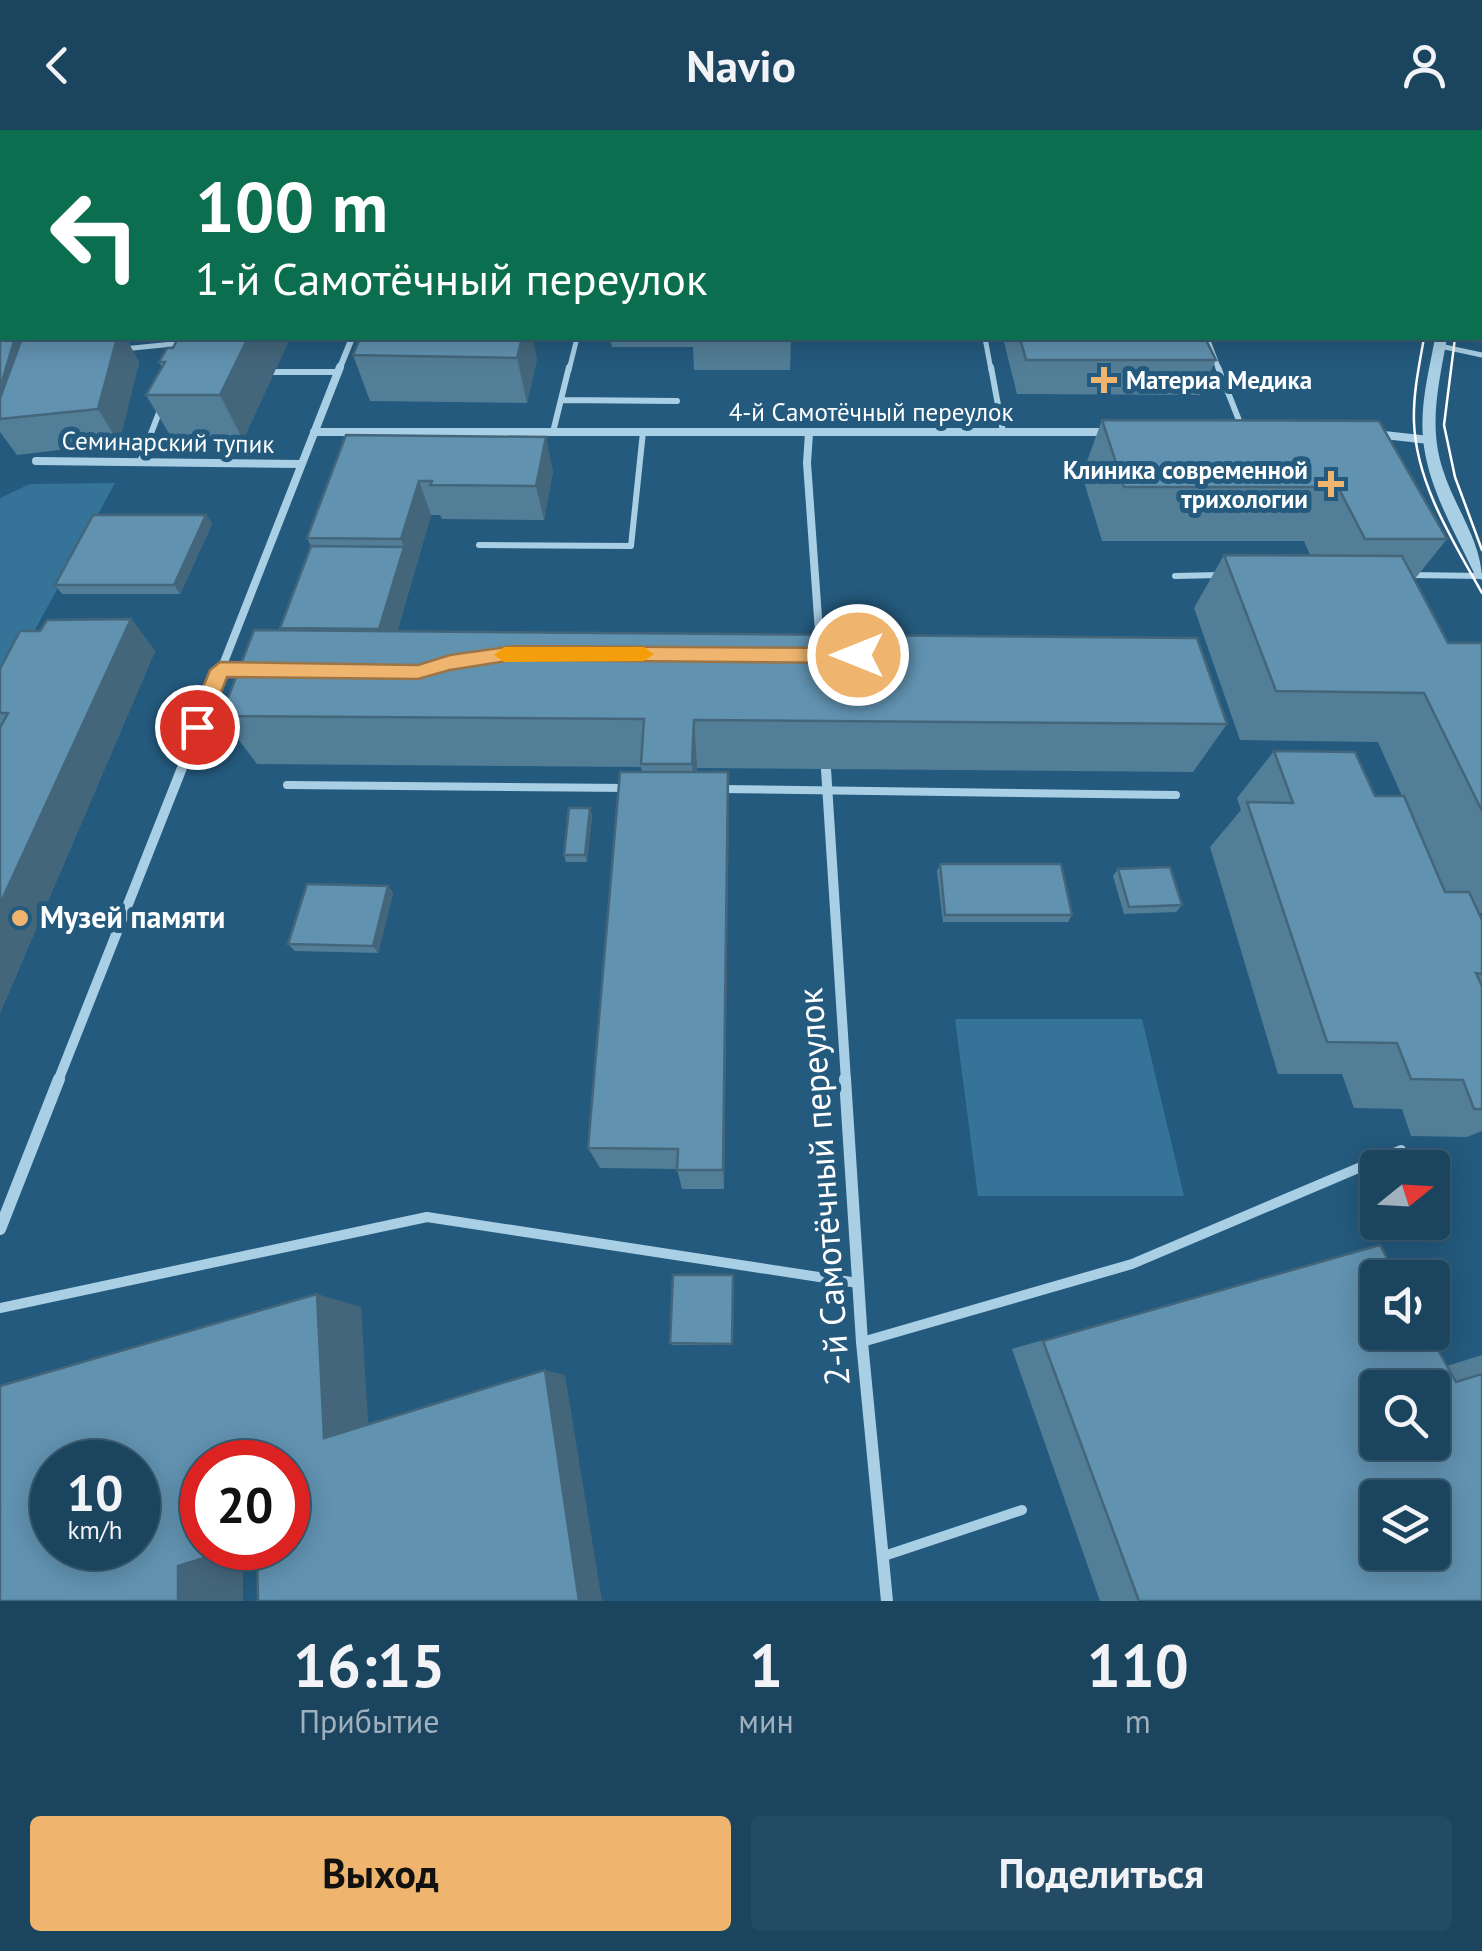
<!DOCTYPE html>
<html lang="ru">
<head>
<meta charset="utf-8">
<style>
  body { margin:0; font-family:"PT Sans",sans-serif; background:#244b64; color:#f1f3f6; height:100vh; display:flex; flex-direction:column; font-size:38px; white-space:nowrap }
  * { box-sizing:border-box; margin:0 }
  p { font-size:32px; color:#a0b0bc }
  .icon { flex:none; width:55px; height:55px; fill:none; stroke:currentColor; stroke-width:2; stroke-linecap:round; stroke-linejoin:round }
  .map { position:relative; height:1471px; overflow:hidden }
  .side { display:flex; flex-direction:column; background:#1b445e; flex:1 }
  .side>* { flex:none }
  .top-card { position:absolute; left:0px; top:0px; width:1482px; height:210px; box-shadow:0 5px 25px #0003,0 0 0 2px #395c73; background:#0b6e4f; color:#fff; overflow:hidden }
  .needle { width:65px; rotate:72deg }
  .controls { position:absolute; left:1360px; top:1020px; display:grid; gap:20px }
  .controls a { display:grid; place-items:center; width:90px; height:90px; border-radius:10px; background:#1b445e; box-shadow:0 5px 25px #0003,0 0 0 2px #395c73; font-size:50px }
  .speed { position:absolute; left:30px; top:1310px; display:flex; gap:20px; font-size:50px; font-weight:700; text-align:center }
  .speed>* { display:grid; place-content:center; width:130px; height:130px; border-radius:50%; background:#1b445e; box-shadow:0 5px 25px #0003,0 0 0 2px #395c73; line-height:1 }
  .speed small { font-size:25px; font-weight:400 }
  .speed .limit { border:15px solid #d22; background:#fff; color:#111 }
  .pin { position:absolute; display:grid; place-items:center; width:85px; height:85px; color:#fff; margin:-42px; border:5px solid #fff; border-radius:50%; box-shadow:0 2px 10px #0007 }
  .me { position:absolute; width:110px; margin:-55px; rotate:270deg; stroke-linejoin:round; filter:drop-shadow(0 0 8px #0008) }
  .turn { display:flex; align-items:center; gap:35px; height:210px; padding:0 30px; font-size:45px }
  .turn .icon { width:130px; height:130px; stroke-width:2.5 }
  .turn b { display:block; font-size:70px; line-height:85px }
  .eta { display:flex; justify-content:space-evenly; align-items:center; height:170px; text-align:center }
  .eta b { font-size:60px; font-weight:700; line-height:70px }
  .button { display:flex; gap:20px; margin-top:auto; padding:20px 30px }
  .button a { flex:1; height:115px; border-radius:10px; background:#efb46d; color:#111; font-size:40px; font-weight:700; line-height:115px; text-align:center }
  .button a+a { background:#244b64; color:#f1f3f6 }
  header { display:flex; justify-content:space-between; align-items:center; height:130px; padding:0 30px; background:#1b445e; font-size:45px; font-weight:700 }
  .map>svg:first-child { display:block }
  .green { fill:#357399 }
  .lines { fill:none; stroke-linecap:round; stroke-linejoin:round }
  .service-far3 { stroke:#a9cfe5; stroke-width:5 }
  .service-far2 { stroke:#a9cfe5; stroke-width:6 }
  .service-far1 { stroke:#a9cfe5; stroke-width:8 }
  .service { stroke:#a9cfe5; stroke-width:10 }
  .minor-far3 { stroke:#a9cfe5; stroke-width:6 }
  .minor-far2 { stroke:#a9cfe5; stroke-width:8 }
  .minor-far1 { stroke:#a9cfe5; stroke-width:10 }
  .minor { stroke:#a9cfe5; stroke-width:12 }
  .tertiary { fill:#a9cfe5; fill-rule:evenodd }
  .tram { stroke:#fff; stroke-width:2.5 }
  .wall { fill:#537e97 }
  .shaded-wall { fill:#44667b }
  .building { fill:#6192b0; stroke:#44667b; stroke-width:2.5; fill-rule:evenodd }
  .route { fill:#efb46d; stroke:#9b7547; stroke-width:2.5 }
  .slow { fill:#f59e0b }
  .poi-dot { fill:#efb46d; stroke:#245a7d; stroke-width:4 }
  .labels { text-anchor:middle; stroke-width:10; stroke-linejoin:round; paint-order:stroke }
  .far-poi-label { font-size:25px; font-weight:bold; fill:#fff; stroke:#245a7d; text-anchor:start }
  .far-street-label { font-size:25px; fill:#fff; stroke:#245a7d }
  .poi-label { font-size:30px; font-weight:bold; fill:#fff; stroke:#245a7d; text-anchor:start }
  .near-street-label { font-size:35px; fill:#fff; stroke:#245a7d }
</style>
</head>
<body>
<header><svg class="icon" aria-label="back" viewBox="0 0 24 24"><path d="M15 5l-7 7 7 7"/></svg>Navio<svg class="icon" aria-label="person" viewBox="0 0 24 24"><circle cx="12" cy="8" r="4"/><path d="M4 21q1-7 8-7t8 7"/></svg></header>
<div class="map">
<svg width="1482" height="1471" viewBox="0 0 1482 1471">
  <rect width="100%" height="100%" fill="#245a7d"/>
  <!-- green -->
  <path class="green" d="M 115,353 L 0,564 L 0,368 L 30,354 Z
    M 955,889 L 1142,889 L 1184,1066 L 978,1066 Z"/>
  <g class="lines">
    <!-- service-far3 -->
    <path class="service-far3" d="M 985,208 L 991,240
      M 1207,208 L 1219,240
      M 1440,216 L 1482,225
      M 123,219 L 183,213
      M 569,240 L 577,208"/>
    <!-- service-far2 -->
    <path class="service-far2" d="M 991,237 L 1003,302
      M 1218,237 L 1242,298
      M 274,242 L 338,242
      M 561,270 L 677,271
      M 553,302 L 569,237
      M 140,332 L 160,280
      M 479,415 L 631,416 L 643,302
      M 1412,445 L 1482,446
      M 1175,446 L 1219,445"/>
    <!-- service-far1 -->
    <path class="service-far1" d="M 287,655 L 628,658
      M 721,659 L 1176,665"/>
    <!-- service -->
    <path class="service" d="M 0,1178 L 427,1087 L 858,1153
      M 862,1212 L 1132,1134 L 1401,1020
      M 884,1426 L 1022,1380"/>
    <!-- minor-far3 -->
    <path class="minor-far3" d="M 339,240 L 352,208"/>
    <!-- minor-far2 -->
    <path class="minor-far2" d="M 314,302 L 1108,302
      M 809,303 L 807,333 L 820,516
      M 1375,304 L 1429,310
      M 36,331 L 300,334
      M 217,550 L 340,237"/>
    <!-- minor-far1 -->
    <path class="minor-far1" d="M 826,639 L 846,951
      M 58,951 L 218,547"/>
    <!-- minor -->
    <path class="minor" d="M 845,949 L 862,1212 L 887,1471
      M 0,1099 L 59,949"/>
    <!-- tertiary -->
    <path class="tertiary" d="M 1435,208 L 1447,208 C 1439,253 1428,296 1443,340 C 1454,376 1482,412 1482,450 L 1475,445 C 1455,402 1427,356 1423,308 C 1420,274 1429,241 1435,208 Z"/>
    <!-- tram -->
    <path class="tram" d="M 1424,208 C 1419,236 1413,264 1414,292 C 1416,353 1453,411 1482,463
      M 1455,208 L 1444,295 L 1455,347 L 1482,420"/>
  </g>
  <!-- wall -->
  <path class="wall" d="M 453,0 L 529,0 L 528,2 L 453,2 Z
    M 640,0 L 791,0 L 791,2 L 640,2 Z
    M 1059,0 L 1272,0 L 1271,2 L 1060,2 Z
    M 1434,0 L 1482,0 L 1482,59 L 1480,59 L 1480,2 L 1438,2 Z
    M 0,150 L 2,208 L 126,208 L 139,232 L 119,313 L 17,325 L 0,302 Z
    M 178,208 L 290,208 L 243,310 L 173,310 L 146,265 L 162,237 L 159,232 L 173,218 Z
    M 360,208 L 537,229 L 527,273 L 370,271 L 353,225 Z
    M 610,208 L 791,208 L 790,240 L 694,240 L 693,217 L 612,217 Z
    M 1003,208 L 1205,208 L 1216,230 L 1200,265 L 1017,264 Z
    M 1102,290 L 1379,291 L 1447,409 L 1414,450 L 1448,513 L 1482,513 L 1482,783 L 1479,783 L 1482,790 L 1482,1001 L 1467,1007 L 1411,1006 L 1402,979 L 1354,978 L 1342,944 L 1278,944 L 1210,717 L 1241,680 L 1237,668 L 1274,621 L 1375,666 L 1402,666 L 1378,612 L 1240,610 L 1194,478 L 1224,425 L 1310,425 L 1304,411 L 1102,411 L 1082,345 Z
    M 346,305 L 553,341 L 544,390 L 442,389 L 440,385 L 431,385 L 397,502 L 1227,594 L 1193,642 L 697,638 L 697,642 L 728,642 L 724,1059 L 682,1059 L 677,1039 L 600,1038 L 588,1018 L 642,642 L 641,637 L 257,634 L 221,586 L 281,501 L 280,498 L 311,416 L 307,408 Z
    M 206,385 L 212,394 L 180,464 L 62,464 L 55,455 Z
    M 131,489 L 155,521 L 0,883 L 0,539 L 40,501 Z
    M 590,678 L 592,686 L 587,732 L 566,732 L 564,725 Z
    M 940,734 L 1072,785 L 1068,792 L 943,792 L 937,741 Z
    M 1118,739 L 1182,775 L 1176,782 L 1124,784 L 1113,746 Z
    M 388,756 L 393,763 L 378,823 L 295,821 L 288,814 Z
    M 1380,1115 L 1447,1236 L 1482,1225 L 1482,1471 L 1100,1471 L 1012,1219 Z
    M 733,1145 L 732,1215 L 672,1215 L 670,1213 Z"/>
  <!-- shaded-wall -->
  <path class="shaded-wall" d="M 177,0 L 205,0 L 206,2 L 175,2 Z
    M 508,0 L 529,0 L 528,2 L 507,2 Z
    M 1447,0 L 1460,0 L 1458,2 L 1446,2 Z
    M 15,208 L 24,208 L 0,289 L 0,258 Z
    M 117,208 L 126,208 L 139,232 L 119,313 L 98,279 Z
    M 248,208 L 290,208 L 243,310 L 220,265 Z
    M 522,208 L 533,208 L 537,229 L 527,273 L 517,228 Z
    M 546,307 L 553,341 L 544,390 L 536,356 Z
    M 419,351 L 431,385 L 414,443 L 401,409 Z
    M 206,385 L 212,394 L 180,464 L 174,455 Z
    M 404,417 L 414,443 L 390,525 L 379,499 Z
    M 131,489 L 155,521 L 0,883 L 0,774 Z
    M 694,590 L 697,638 L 696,681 L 692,634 Z
    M 728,642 L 729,681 L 724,1059 L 723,1040 Z
    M 590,678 L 592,686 L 587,732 L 585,725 Z
    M 388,756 L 393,763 L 378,823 L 373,816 Z
    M 317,1164 L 361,1177 L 369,1306 L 324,1308 Z
    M 545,1240 L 565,1245 L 602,1471 L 579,1471 Z
    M 237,1418 L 250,1418 L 243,1420 L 243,1471 L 178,1471 L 178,1436 Z"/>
  <!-- building -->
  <path class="building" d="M 108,0 L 177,0 L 175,2 L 106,2 Z
    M 337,0 L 370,0 L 369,2 L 336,2 Z
    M 478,0 L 508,0 L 507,2 L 477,2 Z
    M 870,0 L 1008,0 L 1008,2 L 864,2 Z
    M 1473,0 L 1482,0 L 1482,10 L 1480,8 L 1480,2 L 1476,2 Z
    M 2,142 L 2,208 L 15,208 L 0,258 L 0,150 Z
    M 22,208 L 117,208 L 98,279 L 0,289 L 0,268 Z
    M 178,208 L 248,208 L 220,265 L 146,265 L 165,232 L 159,232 L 167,218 L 173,218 Z
    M 360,208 L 522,208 L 517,228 L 353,225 Z
    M 1020,208 L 1205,208 L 1216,230 L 1026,230 Z
    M 1102,290 L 1379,291 L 1447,409 L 1365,409 L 1338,357 L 1124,357 Z
    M 346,305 L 546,307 L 536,356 L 430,355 L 432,351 L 419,351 L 401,409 L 307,408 Z
    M 93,385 L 206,385 L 174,455 L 55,455 Z
    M 311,416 L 404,417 L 379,499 L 280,498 Z
    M 1224,425 L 1402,426 L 1448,513 L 1482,513 L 1482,681 L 1424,563 L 1276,561 Z
    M 131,489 L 0,774 L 0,598 L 8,583 L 0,583 L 0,539 L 20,501 L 40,501 L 47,490 Z
    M 254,500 L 1197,508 L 1227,594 L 694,590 L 692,634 L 641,634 L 644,589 L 221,586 Z
    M 1274,621 L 1355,622 L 1375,666 L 1404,666 L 1445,762 L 1469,762 L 1482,790 L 1482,844 L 1476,843 L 1482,856 L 1482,979 L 1474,979 L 1463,950 L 1411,949 L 1397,913 L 1327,912 L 1247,672 L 1293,673 Z
    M 620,642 L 728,642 L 723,1040 L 677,1040 L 678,1019 L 588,1018 Z
    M 569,678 L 590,678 L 585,725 L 564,725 Z
    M 940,734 L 1061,734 L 1072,785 L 945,785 Z
    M 1170,737 L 1182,775 L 1129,777 L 1118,739 Z
    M 307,754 L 388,756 L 373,816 L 288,814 Z
    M 1380,1115 L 1398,1148 L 1378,1148 L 1378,1202 L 1428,1202 L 1456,1252 L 1482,1244 L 1482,1471 L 1139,1471 L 1043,1211 ZM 1378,1258 L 1432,1258 L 1432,1312 L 1378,1312 ZM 1378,1368 L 1432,1368 L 1432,1422 L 1378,1422 Z
    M 673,1145 L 733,1145 L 732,1214 L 670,1213 Z
    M 317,1164 L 324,1308 L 545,1240 L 579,1471 L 258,1471 L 257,1418 L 288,1418 L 288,1332 L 202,1332 L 202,1418 L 237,1418 L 178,1436 L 178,1471 L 0,1471 L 0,1256 ZM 52,1332 L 138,1332 L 138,1418 L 52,1418 Z"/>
  <!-- route -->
  <path class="route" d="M 513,516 L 858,518 L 868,525 L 858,533 L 513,530 L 450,540 L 418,549 L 227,547 L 205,603 L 197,605 L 187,597 L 210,540 L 220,532 L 418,535 L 450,525 Z"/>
  <!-- slow -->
  <path class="slow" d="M 504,517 L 644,517 L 654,524 L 644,531 L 504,532 L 494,525 Z"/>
  <!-- markers -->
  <g class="poi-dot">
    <path d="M1099 235h10v10h10v10h-10v10h-10v-10h-10v-10h10z"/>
    <path d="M1326 339h10v10h10v10h-10v10h-10v-10h-10v-10h10z"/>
    <circle cx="20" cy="788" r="10"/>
  </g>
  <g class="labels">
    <!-- far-poi labels -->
    <g class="far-poi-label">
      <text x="1126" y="259">Материа Медика</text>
      <text x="1308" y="349" text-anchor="end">Клиника современной<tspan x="1308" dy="29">трихологии</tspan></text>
    </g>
    <!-- far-street labels -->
    <g class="far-street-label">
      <text x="871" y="291">4-й Самотёчный переулок</text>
      <text transform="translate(168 312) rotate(1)" y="9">Семинарский тупик</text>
    </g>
    <!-- poi labels -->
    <g class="poi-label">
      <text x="40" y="798">Музей памяти</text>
    </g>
    <!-- near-street labels -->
    <g class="near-street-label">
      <text transform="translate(824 1057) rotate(-94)" y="12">2-й Самотёчный переулок</text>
    </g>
  </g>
</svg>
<div class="controls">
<a><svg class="needle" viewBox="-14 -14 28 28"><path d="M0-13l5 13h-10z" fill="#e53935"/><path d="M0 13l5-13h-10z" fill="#a0b0bc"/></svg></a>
<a><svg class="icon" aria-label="sound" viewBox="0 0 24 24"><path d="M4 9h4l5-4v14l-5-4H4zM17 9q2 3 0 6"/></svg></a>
<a><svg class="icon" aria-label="search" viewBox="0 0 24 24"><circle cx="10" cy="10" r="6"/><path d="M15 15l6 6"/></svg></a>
<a><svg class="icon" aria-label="layers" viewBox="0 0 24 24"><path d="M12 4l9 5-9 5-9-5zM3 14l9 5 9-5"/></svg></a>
</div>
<div class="speed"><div>10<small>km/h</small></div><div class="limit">20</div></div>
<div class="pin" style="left:197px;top:597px;background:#d93025"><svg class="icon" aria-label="arrive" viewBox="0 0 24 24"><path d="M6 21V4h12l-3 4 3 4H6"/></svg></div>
<svg class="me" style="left:858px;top:525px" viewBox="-20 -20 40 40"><circle r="17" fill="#efb46d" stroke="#fff" stroke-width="3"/><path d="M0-11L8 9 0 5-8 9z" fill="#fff"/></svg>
<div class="top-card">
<div class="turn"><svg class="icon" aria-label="left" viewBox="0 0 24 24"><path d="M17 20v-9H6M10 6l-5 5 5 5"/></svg><div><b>100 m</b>1-й Самотёчный переулок</div></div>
</div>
</div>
<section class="side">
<div class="eta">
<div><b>16:15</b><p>Прибытие</p></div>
<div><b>1</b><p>мин</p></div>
<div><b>110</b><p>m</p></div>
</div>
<div class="button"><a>Выход</a><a>Поделиться</a></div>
</section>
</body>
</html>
